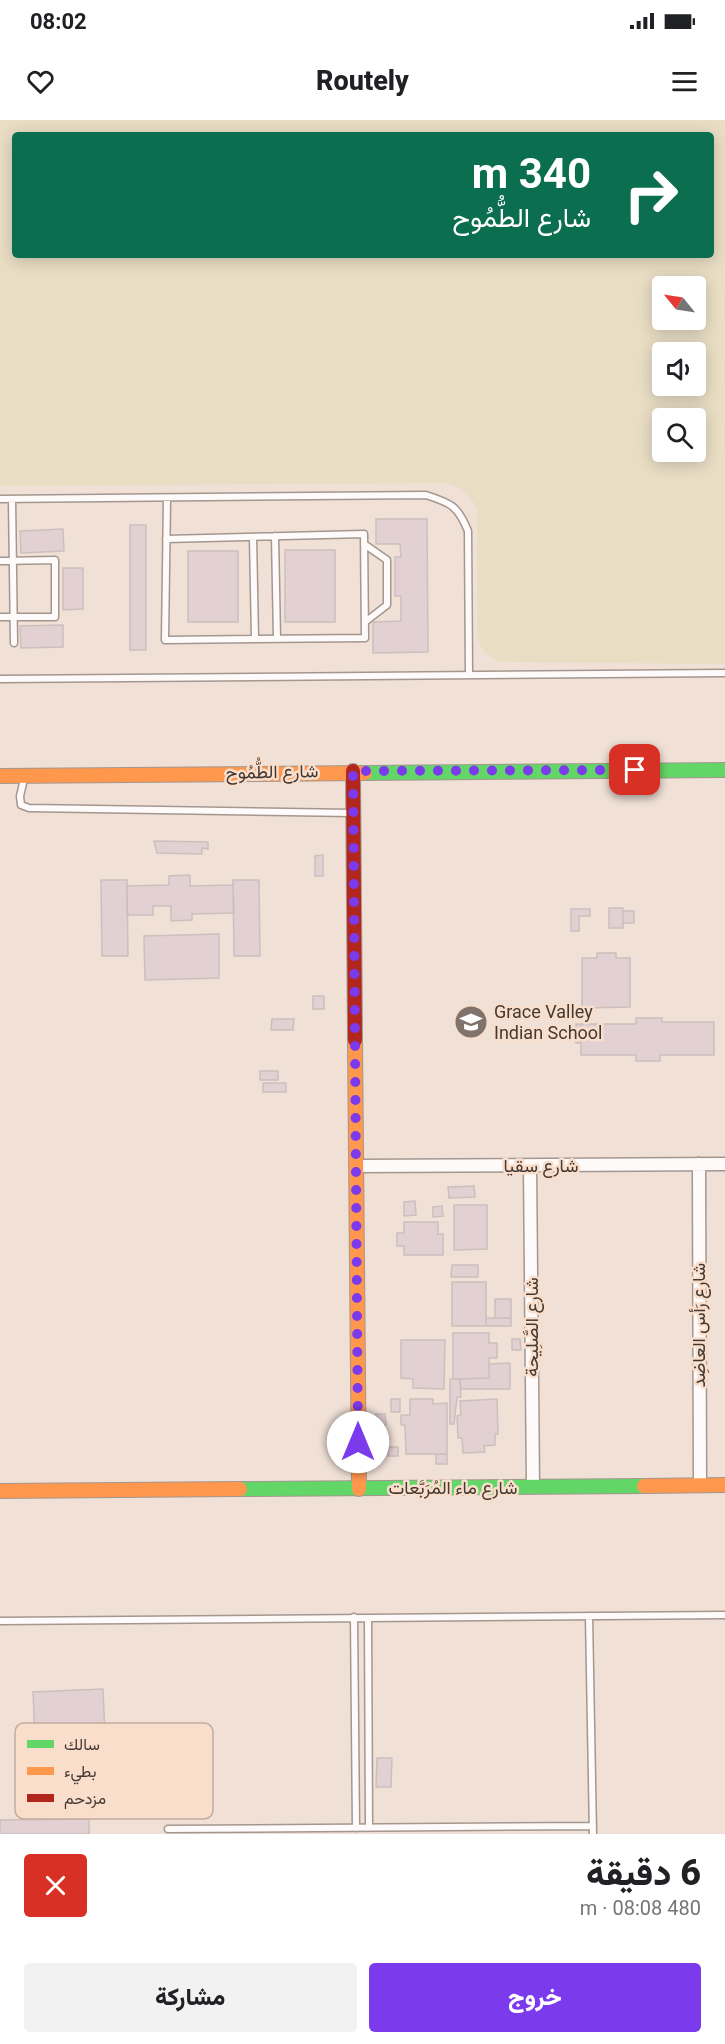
<!DOCTYPE html>
<html lang="ar">
<head>
<meta charset="utf-8">
<style>
  body { margin:0; font-family:Roboto,Vazirmatn,sans-serif; background:#f2f2f2; color:#202124; direction:rtl; height:100vh; display:flex; flex-direction:column; font-size:22px; white-space:nowrap }
  * { box-sizing:border-box; margin:0 }
  p { font-size:20px; color:#757577 }
  .icon { flex:none; width:33px; height:33px; fill:none; stroke:currentColor; stroke-width:2; stroke-linecap:round; stroke-linejoin:round }
  .map { position:relative; height:1714px; overflow:hidden; direction:ltr }
  .panel { display:flex; flex-direction:column; background:#fff; flex:1 }
  .panel>* { flex:none }
  .hud { position:absolute; left:12px; top:12px; width:702px; height:126px; border-radius:6px; box-shadow:0 3px 15px #0003; direction:rtl; background:#0b6e4f; color:#fff; overflow:hidden }
  .needle { width:39px; rotate:300deg }
  .tools { position:absolute; left:652px; top:156px; display:grid; gap:12px }
  .tools a { display:grid; place-items:center; width:54px; height:54px; border-radius:6px; background:#fff; box-shadow:0 3px 15px #0003; font-size:30px }
  .pin { position:absolute; display:grid; place-items:center; width:51px; height:51px; color:#fff; margin:-26px; border-radius:12px; box-shadow:0 3px 9px #0006 }
  .me { position:absolute; width:66px; margin:-33px; rotate:0deg; stroke-linejoin:round; filter:drop-shadow(0 0 4px #0008) }
  .turn { display:flex; align-items:center; gap:21px; height:126px; padding:0 24px; font-size:27px }
  .turn .icon { width:78px; height:78px; stroke-width:2.5 }
  .turn b { display:block; font-size:42px; line-height:51px }
  .round { display:grid; place-items:center; flex:none; width:63px; height:63px; border-radius:6px; background:#f2f2f2 }
  .overview { display:flex; align-items:center; justify-content:space-between; height:102px; padding:0 24px }
  h1 { font-size:36px; font-weight:800; line-height:45px }
  .button { display:flex; gap:12px; margin-top:auto; padding:12px 24px }
  .button a { flex:1; height:69px; border-radius:6px; background:#7c3aed; color:#fff; font-size:24px; font-weight:800; line-height:69px; text-align:center }
  .button a+a { background:#f2f2f2; color:#202124 }
  .status { display:flex; justify-content:space-between; align-items:center; height:42px; padding:0 30px; background:#fff; direction:ltr }
  .status svg { height:16px; fill:currentColor }
  header { display:flex; justify-content:space-between; align-items:center; height:78px; padding:0 24px; background:#fff; font-size:27px; font-weight:800 }
  .map>svg:first-child { display:block }
  .sand { fill:#e9ddc4; fill-rule:evenodd }
  .building { fill:#e3d0d2; stroke:#ccbfbd; stroke-width:1.5 }
  .lines { fill:none; stroke-linecap:round; stroke-linejoin:round }
  .lane-casing { stroke:#a39790; stroke-width:9 }
  .street-casing { stroke:#a39790; stroke-width:15 }
  .fast-casing { stroke:#a39790; stroke-width:16 }
  .slow-casing { stroke:#a39790; stroke-width:16 }
  .jam-casing { stroke:#a39790; stroke-width:16 }
  .lane { stroke:#fdfaf9; stroke-width:6 }
  .street { stroke:#fdfaf9; stroke-width:12 }
  .fast { stroke:#63d668; stroke-width:14 }
  .slow { stroke:#ff974d; stroke-width:14 }
  .jam { stroke:#b3261e; stroke-width:14 }
  .route { stroke:#7c3aed; stroke-width:10; stroke-dasharray:0 18 }
  .labels { text-anchor:middle; stroke-width:5; stroke-linejoin:round; paint-order:stroke }
  .street-label { font-size:18px; fill:#443932; stroke:#fadecc }
  .poi-label { font-size:18px; fill:#443932; stroke:#fadecc; text-anchor:start }
  .key { fill:#fadecc; stroke:#c3ac9e; stroke-width:1.5 }
  .key-label { font-size:16px; fill:#443932 }
</style>
</head>
<body>
<div class="status"><b>08:02</b><svg viewBox="0 0 49 12"><path d="M0 12V9h3v3zM5 12V6h3v6zM10 12V3h3v9zM15 12V0h3v12zM26 1h20v11H26zM47 4h2v5h-2z"/></svg></div>
<header><svg class="icon" aria-label="menu" viewBox="0 0 24 24"><path d="M4 6h16M4 12h16M4 18h16"/></svg>Routely<svg class="icon" aria-label="heart" viewBox="0 0 24 24"><path d="M12 20l-8-8c-3-5 5-10 8-4 3-6 11-1 8 4z"/></svg></header>
<div class="map">
<svg width="725" height="1714" viewBox="0 0 725 1714">
  <rect width="100%" height="100%" fill="#f0e0d6"/>
  <!-- sand -->
  <path class="sand" d="M 0,0 L 725,0 L 725,544 L 502,542 C 487,537 481,531 477,515 L 477,389 C 470,374 463,368 447,363 L 0,366 ZM 15,15 L 711,15 L 711,135 L 15,135 ZM 663,166 L 696,166 L 696,200 L 663,200 ZM 663,232 L 696,232 L 696,266 L 663,266 ZM 663,298 L 696,298 L 696,332 L 663,332 Z"/>
  <!-- building -->
  <path class="building" d="M 376,399 L 427,399 L 428,532 L 373,533 L 373,502 L 401,501 L 401,476 L 395,476 L 395,437 L 401,437 L 400,424 L 376,424 Z
    M 130,405 L 146,405 L 146,530 L 130,530 Z
    M 63,409 L 64,431 L 21,433 L 20,411 Z
    M 285,430 L 335,430 L 335,502 L 285,502 Z
    M 188,431 L 238,431 L 238,502 L 188,502 Z
    M 63,448 L 83,448 L 83,489 L 63,490 Z
    M 63,505 L 63,527 L 21,528 L 20,506 Z
    M 154,721 L 208,722 L 208,729 L 202,728 L 202,734 L 157,733 Z
    M 323,735 L 323,756 L 315,756 L 315,736 Z
    M 190,755 L 190,766 L 233,765 L 234,793 L 192,794 L 192,800 L 171,801 L 171,786 L 153,786 L 153,795 L 127,795 L 127,766 L 169,765 L 169,756 Z
    M 101,760 L 127,760 L 128,836 L 102,836 Z
    M 233,760 L 259,760 L 260,836 L 234,836 Z
    M 609,788 L 623,788 L 623,808 L 609,808 Z
    M 571,789 L 590,789 L 590,796 L 579,796 L 579,811 L 571,811 Z
    M 623,791 L 634,791 L 634,803 L 623,803 Z
    M 219,814 L 219,858 L 145,860 L 144,816 Z
    M 597,833 L 616,833 L 616,838 L 630,838 L 630,887 L 582,888 L 582,838 L 597,838 Z
    M 313,876 L 324,876 L 324,889 L 313,889 Z
    M 636,898 L 662,898 L 662,902 L 714,902 L 714,935 L 660,935 L 660,941 L 636,941 L 636,935 L 581,935 L 581,904 L 636,904 Z
    M 272,899 L 294,899 L 293,910 L 271,910 Z
    M 576,904 L 581,904 L 581,923 L 576,923 Z
    M 260,951 L 278,951 L 278,960 L 260,960 Z
    M 263,963 L 286,963 L 286,972 L 263,972 Z
    M 474,1066 L 475,1077 L 449,1078 L 448,1067 Z
    M 415,1081 L 416,1095 L 404,1096 L 404,1082 Z
    M 454,1085 L 487,1085 L 487,1129 L 454,1130 Z
    M 442,1086 L 443,1096 L 433,1097 L 433,1087 Z
    M 404,1102 L 438,1102 L 438,1114 L 443,1114 L 443,1135 L 404,1135 L 404,1126 L 397,1126 L 397,1113 L 404,1113 Z
    M 452,1145 L 478,1145 L 478,1157 L 451,1157 Z
    M 452,1162 L 486,1162 L 486,1206 L 452,1206 Z
    M 495,1179 L 511,1179 L 511,1198 L 495,1198 Z
    M 486,1198 L 511,1198 L 511,1206 L 486,1206 Z
    M 453,1213 L 489,1213 L 489,1223 L 497,1223 L 497,1238 L 489,1238 L 489,1258 L 453,1259 Z
    M 512,1219 L 520,1219 L 521,1230 L 512,1230 Z
    M 401,1220 L 445,1220 L 444,1269 L 413,1268 L 413,1259 L 401,1258 Z
    M 510,1243 L 510,1269 L 461,1269 L 460,1259 L 489,1258 L 489,1244 Z
    M 450,1259 L 460,1259 L 461,1277 L 457,1277 L 454,1304 L 450,1304 Z
    M 391,1279 L 400,1279 L 400,1292 L 391,1292 Z
    M 410,1279 L 433,1279 L 433,1284 L 447,1283 L 447,1334 L 406,1334 L 405,1305 L 401,1305 L 401,1295 L 410,1295 Z
    M 497,1279 L 498,1314 L 495,1314 L 495,1325 L 484,1326 L 485,1332 L 463,1333 L 462,1318 L 458,1318 L 457,1296 L 461,1295 L 460,1281 Z
    M 376,1294 L 385,1294 L 386,1305 L 376,1305 Z
    M 389,1327 L 398,1327 L 398,1336 L 388,1336 Z
    M 436,1334 L 447,1334 L 447,1344 L 436,1344 Z
    M 103,1569 L 106,1639 L 36,1642 L 33,1572 Z
    M 377,1638 L 392,1638 L 391,1667 L 376,1667 Z
    M 89,1699 L 89,1714 L 0,1714 L 0,1700 Z"/>
  <g class="lines">
    <!-- lane casing -->
    <g class="lane-casing">
      <path id="lane" d="M 0,379 L 426,375 C 451,383 458,386 468,411 L 469,554
        M 12,379 L 14,523
        M 275,416 L 277,519
        M 253,417 L 255,519
        M 166,419 L 364,414 L 365,518 L 165,520 L 167,378
        M 364,424 L 387,440 L 387,485 L 365,502
        M 0,441 L 55,440 L 55,497 L 0,497
        M 0,559 L 725,553
        M 24,659 L 20,676 L 21,685 L 29,688 L 352,693
        M 589,1496 L 593,1714
        M 354,1497 L 356,1708
        M 368,1498 L 369,1707
        M 0,1501 L 725,1495
        M 168,1709 L 593,1706"/>
    </g>
    <!-- street casing -->
    <g class="street-casing">
      <path id="street" d="M 699,1044 L 700,1365
        M 356,1046 L 725,1044
        M 530,1046 L 533,1367"/>
    </g>
    <!-- fast casing -->
    <g class="fast-casing">
      <path id="fast" d="M 365,653 L 725,650
        M 240,1369 L 644,1366"/>
    </g>
    <!-- slow casing -->
    <g class="slow-casing">
      <path id="slow" d="M 0,656 L 365,653
        M 355,920 L 359,1369
        M 644,1366 L 725,1365
        M 0,1371 L 240,1369"/>
    </g>
    <!-- jam casing -->
    <g class="jam-casing">
      <path id="jam" d="M 353,651 L 355,920"/>
    </g>
    <!-- lane -->
    <use href="#lane" class="lane"/>
    <!-- street -->
    <use href="#street" class="street"/>
    <!-- fast -->
    <use href="#fast" class="fast"/>
    <!-- slow -->
    <use href="#slow" class="slow"/>
    <!-- jam -->
    <use href="#jam" class="jam"/>
  </g>
  <g class="lines">
    <!-- route -->
    <path class="route" d="M 358,1322 L 353,651 L 635,650"/>
  </g>
  <!-- icons -->
  <defs>
    <g id="school-disc" transform="scale(1.725)"><circle r="9.5" fill="#80736b" stroke="#fadecc"/><path d="M0-5L7-2L0 1L-7-2ZM-4 1L0 2.5L4 1V4Q0 6-4 4Z" fill="#fff"/></g>
  </defs>
  <g fill-rule="evenodd">
    <use href="#school-disc" x="471" y="902"/>
  </g>
  <g class="labels">
    <!-- street labels -->
    <g class="street-label">
      <text transform="translate(272 652) rotate(-1)" y="6">شارع الطُّمُوح</text>
      <text x="541" y="1052">شارع سقيا</text>
      <text transform="translate(699 1205) rotate(-90)" y="6">شارع رَأس العاضِد</text>
      <text transform="translate(532 1207) rotate(-90)" y="6">شارع الصَّلِيحة</text>
      <text x="453" y="1374">شارع ماء المُرَبَّعات</text>
    </g>
    <!-- poi labels -->
    <g class="poi-label">
      <text x="494" y="898">Grace Valley<tspan x="494" dy="21">Indian School</tspan></text>
    </g>
  </g>
  <!-- legend -->
  <rect x="15" y="1603" width="198" height="96" rx="9" class="key"/>
  <rect x="27" y="1620" width="27" height="8" fill="#63d668"/>
  <rect x="27" y="1647" width="27" height="8" fill="#ff974d"/>
  <rect x="27" y="1674" width="27" height="8" fill="#b3261e"/>
  <g class="key-label">
    <text x="64" y="1630">سالك</text>
    <text x="64" y="1657">بطيء</text>
    <text x="64" y="1684">مزدحم</text>
  </g>
</svg>
<div class="tools">
<a><svg class="needle" viewBox="-14 -14 28 28"><path d="M0-13l5 13h-10z" fill="#e53935"/><path d="M0 13l5-13h-10z" fill="#757577"/></svg></a>
<a><svg class="icon" aria-label="sound" viewBox="0 0 24 24"><path d="M4 9h4l5-4v14l-5-4H4zM17 9q2 3 0 6"/></svg></a>
<a><svg class="icon" aria-label="search" viewBox="0 0 24 24"><circle cx="10" cy="10" r="6"/><path d="M15 15l6 6"/></svg></a>
</div>
<div class="pin" style="left:635px;top:650px;background:#d93025"><svg class="icon" aria-label="arrive" viewBox="0 0 24 24"><path d="M6 21V4h12l-3 4 3 4H6"/></svg></div>
<svg class="me" style="left:358px;top:1322px" viewBox="-20 -20 40 40"><circle r="19" fill="#fff"/><path d="M0-13L10 11 0 6-10 11z" fill="#7c3aed"/></svg>
<div class="hud">
<div class="turn"><svg class="icon" aria-label="right" viewBox="0 0 24 24"><path d="M7 20v-9h11M14 6l5 5-5 5"/></svg><div><b>340 m</b>شارع الطُّمُوح</div></div>
</div>
</div>
<section class="panel">
<div class="overview"><div><h1>6 دقيقة</h1><p>480 m · 08:08</p></div><a class="round" style="background:#d93025;color:#fff"><svg class="icon" aria-label="close" viewBox="0 0 24 24"><path d="M6 6l12 12M18 6L6 18"/></svg></a></div>
<div class="button"><a>خروج</a><a>مشاركة</a></div>
</section>
</body>
</html>
